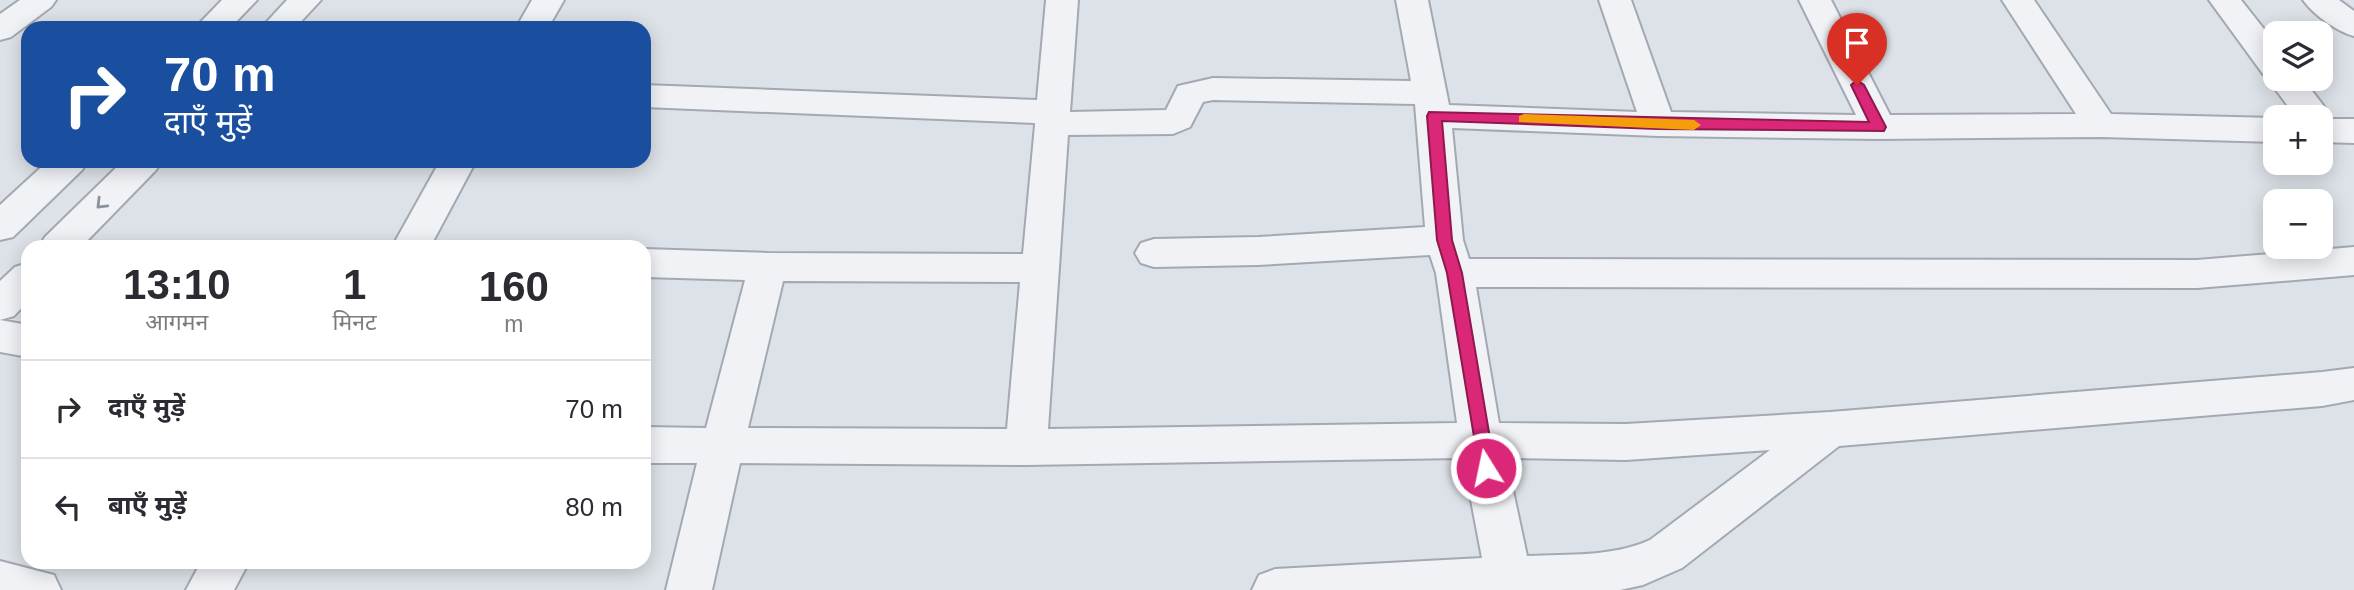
<!DOCTYPE html>
<html lang="hi">
<head>
<meta charset="utf-8">
<style>
  body { margin:0; font-family:Helvetica,"Noto Sans Devanagari",sans-serif; background:#f2f2f3; color:#2b2b33; height:100vh; display:flex; flex-direction:column; font-size:26px; white-space:nowrap }
  * { box-sizing:border-box; margin:0 }
  p { font-size:23px; color:#7c7c81 }
  .icon { flex:none; width:38px; height:38px; fill:none; stroke:currentColor; stroke-width:2; stroke-linecap:round; stroke-linejoin:round }
  .map { position:relative; flex:1; overflow:hidden }
  .side { position:absolute; left:21px; top:240px; width:630px; height:329px; display:flex; flex-direction:column; background:#fff; border-radius:21px; box-shadow:0 4px 18px #0003 }
  .side>* { flex:none }
  .hud { position:absolute; left:21px; top:21px; width:630px; height:147px; border-radius:21px; box-shadow:0 4px 18px #0003; background:#1a4fa0; color:#fff; overflow:hidden }
  .controls { position:absolute; left:2263px; top:21px; display:grid; gap:14px }
  .controls a { display:grid; place-items:center; width:70px; height:70px; border-radius:14px; background:#fff; box-shadow:0 4px 18px #0003; font-size:35px }
  .pin { position:absolute; display:grid; place-items:center; width:60px; height:60px; color:#fff; margin:-72px -30px; border-radius:50% 50% 50% 0; rotate:-45deg; box-shadow:0 0 7px #0007 }
  .pin .icon { rotate:45deg }
  .me { position:absolute; width:77px; margin:-38px; rotate:350deg; stroke-linejoin:round; filter:drop-shadow(0 0 5px #0008) }
  .turn { display:flex; align-items:center; gap:24px; height:147px; padding:0 28px; font-size:32px }
  .turn .icon { width:91px; height:91px; stroke-width:2.5 }
  .turn b { display:block; font-size:49px; line-height:60px }
  .eta { display:flex; justify-content:space-evenly; align-items:center; height:119px; text-align:center }
  .eta b { font-size:42px; font-weight:800; line-height:49px }
  ul { padding:0; list-style:none }
  li { display:flex; align-items:center; gap:21px; height:98px; padding:0 28px; border-top:2px solid #e1e1e2 }
  li div { flex:1 }
  li b { display:block; font-size:26px }
  li em { font-style:normal }
  .map>svg:first-child { display:block }
  .lines { fill:none; stroke-linecap:round; stroke-linejoin:round }
  .minor-casing { stroke:#a2a9b2; stroke-width:4 }
  .minor { fill:#f0f2f6; fill-rule:evenodd }
  .oneway { stroke:#8a929b }
  .route { fill:#db2777; stroke:#8e194d; stroke-width:2 }
  .slow { fill:#f59e0b }
</style>
</head>
<body>
<div class="map">
<svg width="2354" height="590" viewBox="0 0 2354 590">
  <rect width="100%" height="100%" fill="#dde2e8"/>
  <g class="lines">
    <!-- minor casing -->
    <g class="minor-casing">
      <path id="minor" d="M 20,0 L 56,0 L 51,7 L 11,37 L 0,40 L 0,14 Z
        M 222,0 L 257,0 L 230,28 L 195,28 Z
        M 287,0 L 321,0 L 295,28 L 261,28 Z
        M 532,0 L 564,0 L 548,28 L 516,28 Z
        M 1046,0 L 1078,0 L 1070,112 L 1166,110 L 1178,86 L 1213,78 L 1411,81 L 1396,0 L 1428,0 L 1449,105 L 1637,112 L 1599,0 L 1631,0 L 1671,112 L 1856,115 L 1799,0 L 1831,0 L 1890,115 L 2076,114 L 2002,0 L 2034,0 L 2111,114 L 2275,118 L 2275,142 L 2101,137 L 1879,139 L 1658,136 L 1452,128 L 1463,240 L 1469,259 L 2197,260 L 2354,247 L 2354,275 L 2197,288 L 1476,287 L 1499,423 L 1626,424 L 1830,412 L 2322,372 L 2354,368 L 2354,400 L 2322,406 L 1839,446 L 1682,568 L 1643,585 L 1620,590 L 1252,590 L 1259,575 L 1275,569 L 1482,558 L 1463,458 L 1026,465 L 740,463 L 712,590 L 666,590 L 697,463 L 644,463 L 644,427 L 706,428 L 745,280 L 644,277 L 644,249 L 768,253 L 1023,254 L 1035,125 L 1035,123 L 644,107 L 644,85 L 1037,100 ZM 1213,100 L 1415,104 L 1425,227 L 1258,237 L 1154,239 L 1141,243 L 1135,253 L 1141,263 L 1154,267 L 1258,265 L 1430,255 L 1436,273 L 1457,423 L 1048,429 L 1068,135 L 1173,134 L 1190,127 L 1203,102 ZM 783,281 L 1020,282 L 1007,429 L 748,428 ZM 1770,450 L 1650,540 C 1613,557 1567,554 1527,556 L 1506,458 L 1626,460 Z
        M 2209,0 L 2241,0 L 2275,43 L 2275,79 L 2303,79 L 2326,109 L 2330,119 L 2354,119 L 2354,143 L 2320,142 L 2320,117 L 2296,117 L 2268,79 L 2271,76 L 2263,74 Z
        M 2303,0 L 2339,0 L 2354,11 L 2354,36 C 2336,31 2314,15 2303,0 Z
        M 48,161 L 88,161 L 82,170 L 13,237 L 0,240 L 0,205 Z
        M 123,161 L 162,161 L 156,170 L 81,247 L 39,247 L 45,237 Z
        M 440,161 L 476,161 L 430,247 L 392,247 Z
        M 28,263 L 28,301 L 14,316 L 0,320 L 0,281 L 15,267 Z
        M 0,320 L 28,325 L 28,357 L 0,352 Z
        M 0,561 L 54,575 L 61,590 L 0,590 Z
        M 201,562 L 249,562 L 234,590 L 186,590 Z"/>
    </g>
    <!-- minor -->
    <use href="#minor" class="minor"/>
  </g>
  <!-- one-way arrows -->
  <defs><path id="oneway-chevron" d="M-2-3.5L2.5 0L-2 3.5" fill="none" stroke-width="1.6" stroke-linecap="round" stroke-linejoin="round" transform="scale(1.75)"/></defs>
  <use class="oneway" href="#oneway-chevron" transform="translate(101 204) rotate(135)"/>
  <!-- route -->
  <path class="route" d="M 1857,80 L 1864,85 L 1886,127 L 1884,131 L 1658,129 L 1442,121 L 1452,240 L 1462,273 L 1495,468 L 1493,473 L 1486,475 L 1480,473 L 1447,273 L 1437,240 L 1427,116 L 1429,112 L 1869,122 L 1851,85 Z"/>
  <!-- slow -->
  <path class="slow" d="M 1524,114 L 1694,120 L 1701,125 L 1694,130 L 1519,122 L 1519,116 Z"/>
</svg>
<div class="controls">
<a><svg class="icon" aria-label="layers" viewBox="0 0 24 24"><path d="M12 4l9 5-9 5-9-5zM3 14l9 5 9-5"/></svg></a>
<a>+</a>
<a>−</a>
</div>
<div class="pin" style="left:1857px;top:85px;background:#d93025"><svg class="icon" aria-label="arrive" viewBox="0 0 24 24"><path d="M6 21V4h12l-3 4 3 4H6"/></svg></div>
<svg class="me" style="left:1486px;top:468px" viewBox="-20 -20 40 40"><circle r="17" fill="#db2777" stroke="#fff" stroke-width="3"/><path d="M0-11L8 9 0 5-8 9z" fill="#fff"/></svg>
<div class="hud">
<div class="turn"><svg class="icon" aria-label="right" viewBox="0 0 24 24"><path d="M7 20v-9h11M14 6l5 5-5 5"/></svg><div><b>70 m</b>दाएँ मुड़ें</div></div>
</div>
<section class="side">
<div class="eta">
<div><b>13:10</b><p>आगमन</p></div>
<div><b>1</b><p>मिनट</p></div>
<div><b>160</b><p>m</p></div>
</div>
<ul>
<li><svg class="icon" aria-label="right" viewBox="0 0 24 24"><path d="M7 20v-9h11M14 6l5 5-5 5"/></svg><div><b>दाएँ मुड़ें</b></div><em>70 m</em></li>
<li><svg class="icon" aria-label="left" viewBox="0 0 24 24"><path d="M17 20v-9H6M10 6l-5 5 5 5"/></svg><div><b>बाएँ मुड़ें</b></div><em>80 m</em></li>
</ul>
</section>
</div>
</body>
</html>
